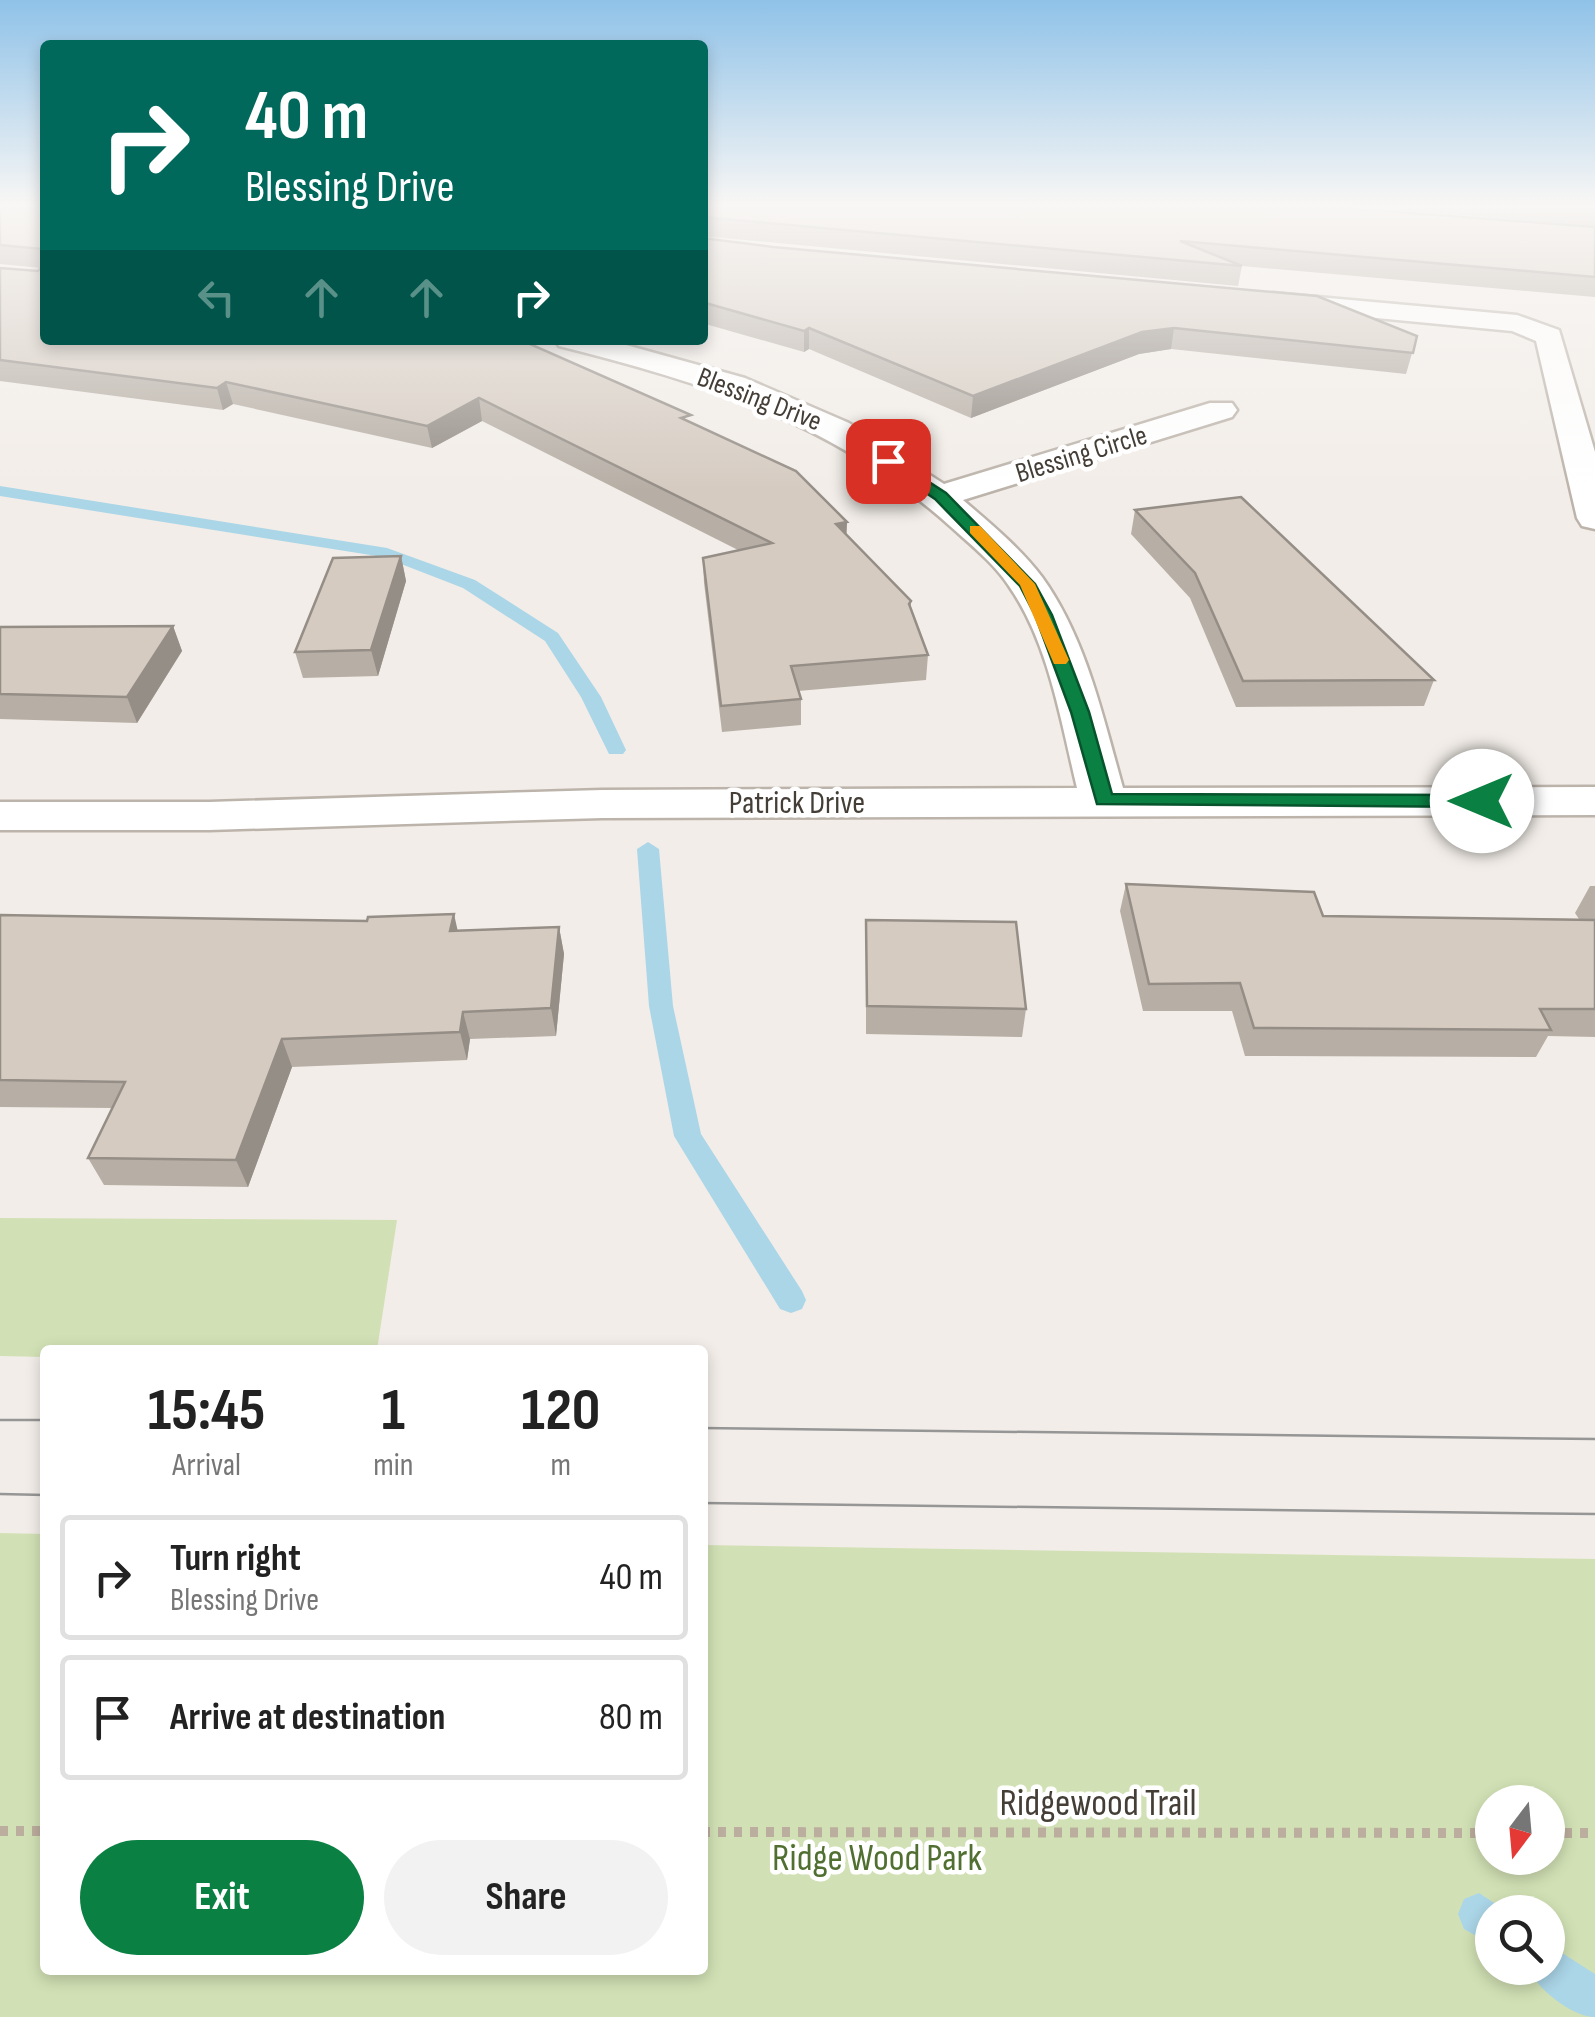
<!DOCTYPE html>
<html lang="en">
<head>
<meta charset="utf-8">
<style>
  body { margin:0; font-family:"Sofia Sans Condensed",sans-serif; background:#f2f2f2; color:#222; height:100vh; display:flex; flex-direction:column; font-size:38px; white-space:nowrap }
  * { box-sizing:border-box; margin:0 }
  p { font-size:32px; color:#767676 }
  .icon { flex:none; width:55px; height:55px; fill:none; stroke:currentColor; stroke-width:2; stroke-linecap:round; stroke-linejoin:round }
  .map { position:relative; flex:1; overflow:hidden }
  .side { position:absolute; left:40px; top:1345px; width:668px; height:630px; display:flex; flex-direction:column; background:#fff; border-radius:10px; box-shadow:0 5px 15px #0003 }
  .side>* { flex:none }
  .banner { position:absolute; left:40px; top:40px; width:668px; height:305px; border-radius:10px; box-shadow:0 5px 15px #0003; background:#00695c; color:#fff; overflow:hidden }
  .needle { width:65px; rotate:196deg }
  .buttons { position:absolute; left:1475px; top:1785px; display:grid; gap:20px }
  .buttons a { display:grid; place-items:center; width:90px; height:90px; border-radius:50%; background:#fff; box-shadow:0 5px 15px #0003; font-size:50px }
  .pin { position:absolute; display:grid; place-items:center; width:85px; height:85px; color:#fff; margin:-42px; border-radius:20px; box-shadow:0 5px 15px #0006 }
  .me { position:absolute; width:110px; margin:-55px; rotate:270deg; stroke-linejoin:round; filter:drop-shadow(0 0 8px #0008) }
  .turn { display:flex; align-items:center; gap:35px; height:210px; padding:0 40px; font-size:45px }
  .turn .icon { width:130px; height:130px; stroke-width:2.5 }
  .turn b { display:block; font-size:70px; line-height:85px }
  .lanes { display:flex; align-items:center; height:95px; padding:0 40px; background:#0003; justify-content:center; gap:50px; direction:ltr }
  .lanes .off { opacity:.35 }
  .eta { display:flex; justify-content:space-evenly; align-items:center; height:170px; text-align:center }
  .eta b { font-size:60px; font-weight:700; line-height:70px }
  .button { display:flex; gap:20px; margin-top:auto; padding:20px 40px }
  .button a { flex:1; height:115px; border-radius:60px; background:#0b8043; color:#fff; font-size:40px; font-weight:700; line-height:115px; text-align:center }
  .button a+a { background:#f2f2f2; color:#222 }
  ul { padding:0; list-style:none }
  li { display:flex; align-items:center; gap:30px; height:125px; margin:0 20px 15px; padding:0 20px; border:5px solid #e0e0e0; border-radius:10px }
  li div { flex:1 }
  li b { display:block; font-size:38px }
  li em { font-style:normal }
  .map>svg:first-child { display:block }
  .green { fill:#d2e1b5; fill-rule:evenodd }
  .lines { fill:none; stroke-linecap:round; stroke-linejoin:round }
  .stream { fill:#abd6e8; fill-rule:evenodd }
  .minor-casing { stroke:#bcb4ab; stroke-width:5 }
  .path { stroke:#bcae9e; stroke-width:10; stroke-dasharray:8 8; stroke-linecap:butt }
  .minor { fill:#fff; fill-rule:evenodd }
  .tram { stroke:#969696; stroke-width:2.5 }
  .wall { fill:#b7afa6 }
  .shaded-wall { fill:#958e87 }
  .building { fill:#d5cbc1; stroke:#958e87; stroke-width:2.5 }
  .route { fill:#0b8043; stroke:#07532c; stroke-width:2.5 }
  .slow { fill:#f59e0b }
  .labels { text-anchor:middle; stroke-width:9; stroke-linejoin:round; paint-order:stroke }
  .far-street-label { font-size:28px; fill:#443e37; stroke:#fff }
  .street-label { font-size:32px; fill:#443e37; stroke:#fff }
  .near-street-label { font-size:38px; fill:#443e37; stroke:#fff }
  .near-park-label { font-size:38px; fill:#506f31; stroke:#fff }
</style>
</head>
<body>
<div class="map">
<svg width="1595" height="2017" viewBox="0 0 1595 2017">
  <rect width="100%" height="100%" fill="#f2ede8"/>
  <!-- green -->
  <path class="green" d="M 0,1218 L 397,1220 L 377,1350 L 45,1350 L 45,1357 L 0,1356 Z
    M 0,1533 L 45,1534 L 45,1970 L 702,1970 L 703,1545 L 1595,1559 L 1595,2017 L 0,2017 ZM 1492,1802 L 1548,1802 L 1548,1858 L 1492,1858 ZM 1492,1912 L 1548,1912 L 1548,1968 L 1492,1968 Z"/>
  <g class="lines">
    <!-- stream -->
    <path class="stream" d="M 0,486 L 387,548 L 475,580 L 558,633 L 601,697 L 626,750 L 623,754 L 609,754 L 581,697 L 545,641 L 463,588 L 383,557 L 0,496 Z
      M 648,842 L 659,849 L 673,1006 L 701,1134 L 802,1291 L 806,1300 L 802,1309 L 791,1313 L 780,1309 L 674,1136 L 649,1006 L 637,849 Z
      M 1479,1893 L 1508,1912 L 1492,1912 L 1492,1945 L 1464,1929 L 1458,1914 L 1464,1899 Z
      M 1548,1944 L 1595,1974 L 1595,2017 C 1572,2017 1536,1988 1528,1968 L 1548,1968 Z"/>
    <!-- minor casing -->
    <g class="minor-casing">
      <path id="minor" d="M 1273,293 L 1517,315 L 1559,330 L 1595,452 L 1595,529 L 1582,526 L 1577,518 L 1536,341 L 1512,331 L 1263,307 L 1259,301 Z
        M 555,340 L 608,340 L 745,378 L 849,423 L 944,484 L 1210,403 L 1232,403 L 1237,410 L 1232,417 L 963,500 C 991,524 1020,548 1042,577 C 1086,638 1103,717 1123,788 L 1595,787 L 1595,815 L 602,818 L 209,830 L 0,830 L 0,802 L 209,802 L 602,790 L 1077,788 C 1061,722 1049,643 1009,586 C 994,563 970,544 950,526 C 837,424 703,382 559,346 Z"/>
    </g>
    <!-- path -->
    <path class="path" d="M 0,1831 L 45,1831
      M 702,1832 L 1492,1833
      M 1548,1833 L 1595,1833"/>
    <!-- minor -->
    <use href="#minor" class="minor"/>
    <!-- tram -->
    <path class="tram" d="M 0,1420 L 45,1420
      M 702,1428 L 1595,1439
      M 0,1494 L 45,1495
      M 702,1503 L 1595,1514"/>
  </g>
  <!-- wall -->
  <path class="wall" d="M 0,208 L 691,423 L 847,522 L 846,535 L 911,601 L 911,610 L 928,655 L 926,680 L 798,691 L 801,699 L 801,725 L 722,732 L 704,583 L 703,558 L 738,550 L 482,421 L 432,448 L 233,404 L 223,410 L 0,381 L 0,268 L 38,271 L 41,268 L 0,264 Z
    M 702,208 L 1595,227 L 1595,297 L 1242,266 L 1238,286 L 702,236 Z
    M 1375,208 L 1595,208 L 1595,226 Z
    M 702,238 L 1417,336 L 1406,374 L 1171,349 L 1139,354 L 971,418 L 809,349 L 804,352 L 702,323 Z
    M 1135,510 L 1434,680 L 1424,706 L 1236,707 L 1190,598 L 1131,534 Z
    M 401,556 L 406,581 L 378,676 L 303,678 L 295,652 Z
    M 173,626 L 182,651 L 137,723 L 0,719 L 0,627 Z
    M 1126,884 L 1323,916 L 1579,919 L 1575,913 L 1590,886 L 1595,886 L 1595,1037 L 1548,1036 L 1536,1057 L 1245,1056 L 1232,1011 L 1143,1011 L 1120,911 Z
    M 0,915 L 458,930 L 559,927 L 564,954 L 556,1036 L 470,1039 L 467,1060 L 292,1067 L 248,1187 L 104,1185 L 88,1158 L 112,1108 L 0,1107 Z
    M 866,920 L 1026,1009 L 1022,1037 L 866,1034 Z"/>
  <!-- shaded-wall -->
  <path class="shaded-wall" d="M 809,328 L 809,349 L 804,352 L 804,331 Z
    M 1174,328 L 1171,349 L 1139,354 L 971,418 L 973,396 L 1142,332 Z
    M 226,382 L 233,404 L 223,410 L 217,388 Z
    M 479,398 L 482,421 L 432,448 L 427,426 Z
    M 847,522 L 846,546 L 836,524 Z
    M 401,556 L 406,581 L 378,676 L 371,650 Z
    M 173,626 L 182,651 L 137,723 L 127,697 Z
    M 454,914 L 460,941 L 450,931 Z
    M 559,927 L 564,954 L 556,1036 L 551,1008 Z
    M 463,1012 L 470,1039 L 467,1060 L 460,1032 Z
    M 282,1039 L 292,1067 L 248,1187 L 236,1160 Z"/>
  <!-- building -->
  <path class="building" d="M 0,208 L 45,208 L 45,340 L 521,340 L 691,415 L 681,418 L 796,471 L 847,522 L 836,524 L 911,601 L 909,604 L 928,655 L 791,666 L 801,699 L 721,706 L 703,558 L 772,543 L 479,398 L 427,426 L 226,382 L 217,388 L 0,360 L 0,268 L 38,271 L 42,267 L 41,249 L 0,245 Z
    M 702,208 L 1345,208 L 1595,227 L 1595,277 L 1180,241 L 1242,266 L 702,217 Z
    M 702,238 L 773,247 L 1317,296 L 1417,336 L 1413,353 L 1174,328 L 1142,332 L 973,396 L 809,328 L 804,331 L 702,302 Z
    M 1241,497 L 1434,680 L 1243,681 L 1195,573 L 1135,510 Z
    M 401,556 L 371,650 L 295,652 L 333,558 Z
    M 173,626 L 127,697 L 0,694 L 0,627 Z
    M 1126,884 L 1314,892 L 1323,916 L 1595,920 L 1595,1009 L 1540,1009 L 1551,1030 L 1254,1028 L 1240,983 L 1149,984 Z
    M 454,914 L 450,931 L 559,927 L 551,1008 L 463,1012 L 460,1032 L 282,1039 L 236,1160 L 88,1158 L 125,1082 L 0,1080 L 0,915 L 367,921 L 368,917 Z
    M 866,920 L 1016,922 L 1026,1009 L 867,1006 Z"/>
  <!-- sky -->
  <linearGradient id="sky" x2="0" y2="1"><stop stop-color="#8fc2e8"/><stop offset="0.42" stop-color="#f9f7f5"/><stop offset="1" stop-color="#f9f7f5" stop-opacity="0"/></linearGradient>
  <rect width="1595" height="490" fill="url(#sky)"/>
  <!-- route -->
  <path class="route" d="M 883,458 L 892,458 L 946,493 L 1035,584 L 1052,615 L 1089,712 L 1112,794 L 1482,795 L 1491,801 L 1482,807 L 1097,804 L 1071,712 L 1035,615 L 1020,586 L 935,499 L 883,464 Z"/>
  <!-- slow -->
  <path class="slow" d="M 970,526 L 980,526 L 1035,584 L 1069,660 L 1066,664 L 1054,664 L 1020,585 L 970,533 Z"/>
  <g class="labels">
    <!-- far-street labels -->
    <g class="far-street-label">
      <text transform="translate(760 398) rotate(21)" y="10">Blessing Drive</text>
      <text transform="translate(1081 453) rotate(-17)" y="10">Blessing Circle</text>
    </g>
    <!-- street labels -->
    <g class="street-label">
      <text x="797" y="813">Patrick Drive</text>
    </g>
    <!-- near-street labels -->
    <g class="near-street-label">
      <text x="1098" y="1815">Ridgewood Trail</text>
    </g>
    <!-- near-park labels -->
    <g class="near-park-label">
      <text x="877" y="1870">Ridge Wood Park</text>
    </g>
  </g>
</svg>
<div class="buttons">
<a><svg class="needle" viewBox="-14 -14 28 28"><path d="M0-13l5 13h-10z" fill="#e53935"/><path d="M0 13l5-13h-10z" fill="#767676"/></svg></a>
<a><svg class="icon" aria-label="search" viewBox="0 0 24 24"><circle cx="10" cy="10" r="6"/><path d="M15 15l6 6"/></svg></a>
</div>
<div class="pin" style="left:888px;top:461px;background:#d93025"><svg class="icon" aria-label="arrive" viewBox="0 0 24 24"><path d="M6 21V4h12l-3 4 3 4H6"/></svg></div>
<svg class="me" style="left:1482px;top:801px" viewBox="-20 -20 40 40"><circle r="19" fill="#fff"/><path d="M0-13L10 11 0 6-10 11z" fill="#0b8043"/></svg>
<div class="banner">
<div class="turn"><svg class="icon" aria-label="right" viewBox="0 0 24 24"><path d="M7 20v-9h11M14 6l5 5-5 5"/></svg><div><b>40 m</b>Blessing Drive</div></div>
<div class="lanes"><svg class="icon off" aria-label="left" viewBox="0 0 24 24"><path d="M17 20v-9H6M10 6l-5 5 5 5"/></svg><svg class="icon off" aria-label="ahead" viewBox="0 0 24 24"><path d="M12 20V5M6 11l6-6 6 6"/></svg><svg class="icon off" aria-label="ahead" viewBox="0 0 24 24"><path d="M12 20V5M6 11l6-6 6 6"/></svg><svg class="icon" aria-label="right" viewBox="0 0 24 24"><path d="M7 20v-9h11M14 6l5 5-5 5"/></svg></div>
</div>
<section class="side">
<div class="eta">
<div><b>15:45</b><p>Arrival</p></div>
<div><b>1</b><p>min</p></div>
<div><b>120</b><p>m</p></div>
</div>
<ul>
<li><svg class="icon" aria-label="right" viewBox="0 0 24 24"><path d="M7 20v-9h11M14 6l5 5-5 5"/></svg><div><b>Turn right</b><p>Blessing Drive</p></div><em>40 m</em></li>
<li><svg class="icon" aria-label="arrive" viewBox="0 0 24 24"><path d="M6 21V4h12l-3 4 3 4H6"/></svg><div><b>Arrive at destination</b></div><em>80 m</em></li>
</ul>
<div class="button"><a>Exit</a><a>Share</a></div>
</section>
</div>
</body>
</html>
